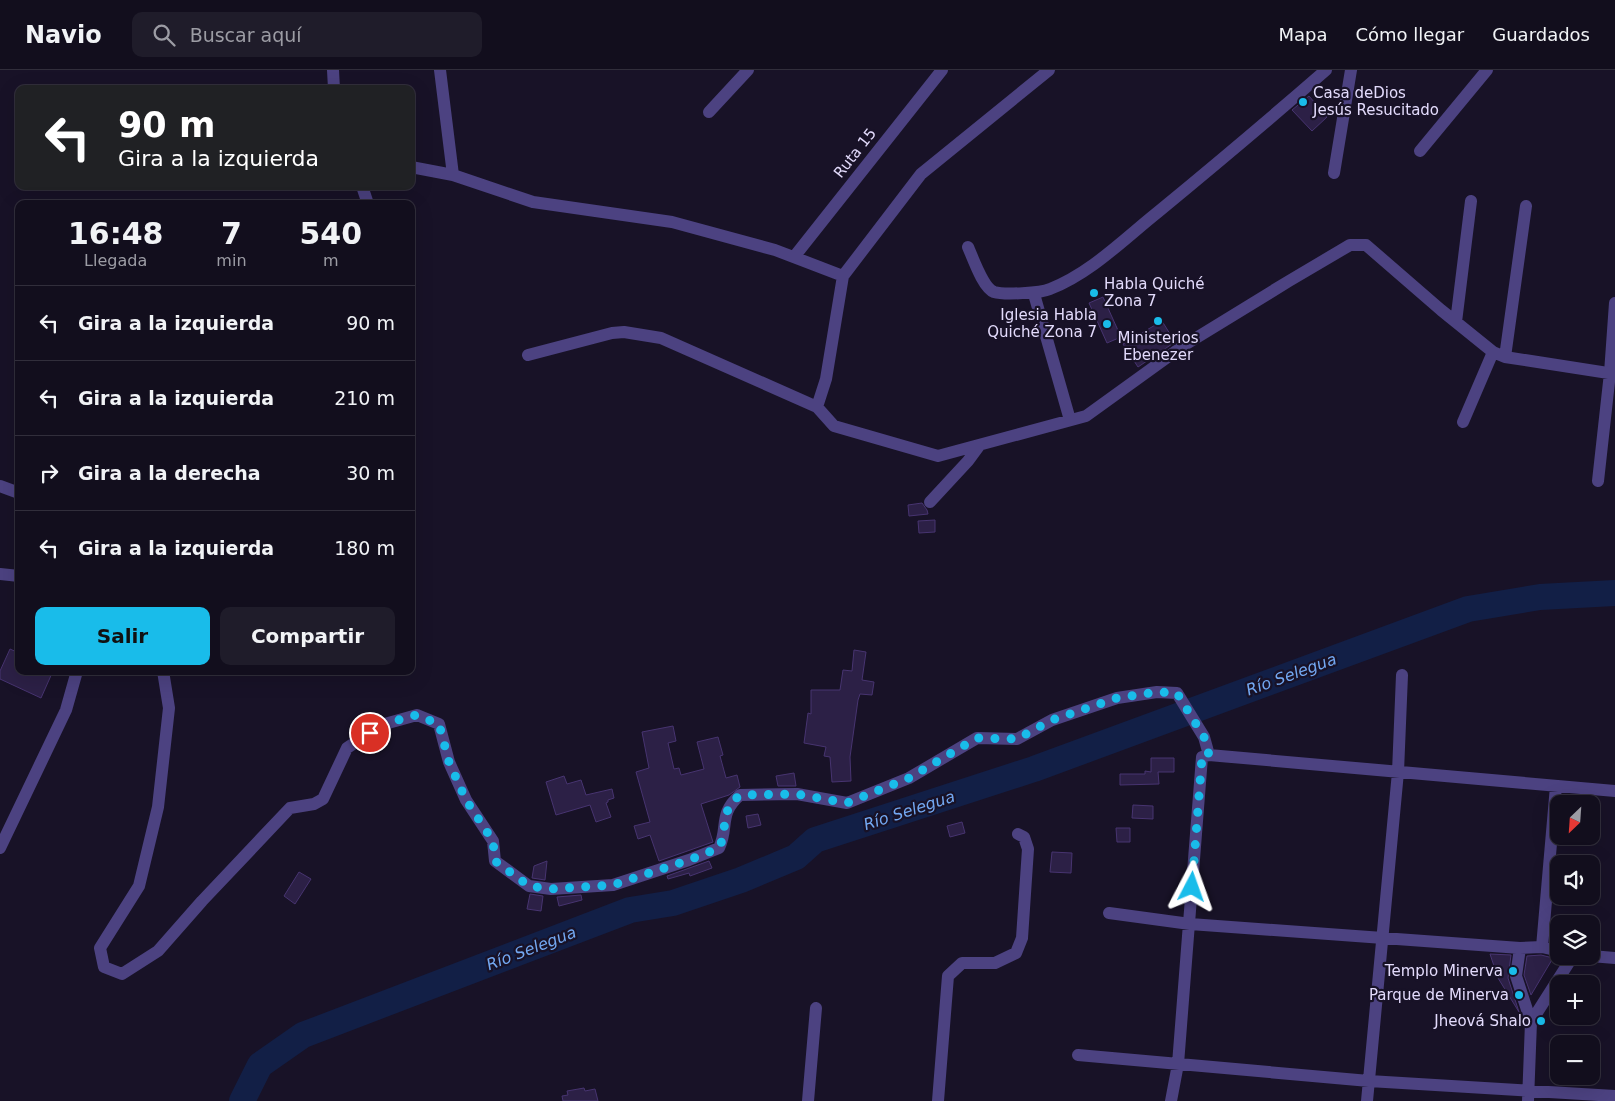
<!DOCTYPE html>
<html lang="es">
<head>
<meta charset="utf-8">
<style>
  body { margin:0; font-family:"DejaVu Sans",sans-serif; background:#1f1c2a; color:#f1f3f6; height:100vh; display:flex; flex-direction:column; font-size:19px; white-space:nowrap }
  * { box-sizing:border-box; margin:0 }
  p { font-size:16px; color:#9c9ca4 }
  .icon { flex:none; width:28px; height:28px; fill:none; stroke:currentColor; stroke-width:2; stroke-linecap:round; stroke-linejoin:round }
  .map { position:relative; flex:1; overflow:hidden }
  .details { position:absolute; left:15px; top:130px; width:400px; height:475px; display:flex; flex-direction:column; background:#120e1d; border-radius:10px; box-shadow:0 5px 20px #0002,0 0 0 1px #312e3b }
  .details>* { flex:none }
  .guide { position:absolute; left:15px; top:15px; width:400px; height:105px; border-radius:10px; box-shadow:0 5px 20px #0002,0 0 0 1px #312e3b; background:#202124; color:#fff; overflow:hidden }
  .needle { width:32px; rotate:205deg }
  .buttons { position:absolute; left:1550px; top:725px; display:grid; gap:10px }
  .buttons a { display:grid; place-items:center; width:50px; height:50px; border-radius:10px; background:#120e1d; box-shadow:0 5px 20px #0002,0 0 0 1px #312e3b; font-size:25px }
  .pin { position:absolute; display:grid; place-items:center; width:42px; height:42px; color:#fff; margin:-21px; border:2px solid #fff; border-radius:50%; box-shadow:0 1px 5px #0007 }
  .me { position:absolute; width:55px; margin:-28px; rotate:4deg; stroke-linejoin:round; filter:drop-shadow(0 0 4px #0008) }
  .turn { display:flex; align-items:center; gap:18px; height:105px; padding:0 20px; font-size:22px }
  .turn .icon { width:65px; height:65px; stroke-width:2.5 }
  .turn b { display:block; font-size:35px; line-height:42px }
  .eta { display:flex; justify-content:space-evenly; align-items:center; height:85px; text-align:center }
  .eta b { font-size:30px; font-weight:700; line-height:35px }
  .primary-button { display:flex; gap:10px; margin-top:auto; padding:10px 20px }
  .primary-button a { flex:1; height:58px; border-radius:10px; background:#19bcea; color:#111; font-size:20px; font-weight:700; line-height:58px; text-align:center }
  .primary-button a+a { background:#1f1c2a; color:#f1f3f6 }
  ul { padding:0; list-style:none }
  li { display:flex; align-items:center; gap:15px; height:75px; padding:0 20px; border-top:1px solid #312e3b }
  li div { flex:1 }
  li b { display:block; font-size:19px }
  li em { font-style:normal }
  header { display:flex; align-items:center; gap:30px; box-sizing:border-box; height:70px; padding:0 25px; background:#120e1d; border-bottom:1px solid #312e3b }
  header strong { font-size:24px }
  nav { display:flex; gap:28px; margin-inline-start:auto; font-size:18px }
  .search { width:350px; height:45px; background:#1f1c2a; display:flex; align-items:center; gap:12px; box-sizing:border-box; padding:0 18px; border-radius:10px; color:#9c9ca4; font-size:19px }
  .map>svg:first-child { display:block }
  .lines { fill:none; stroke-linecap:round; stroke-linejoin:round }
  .river { stroke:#121f46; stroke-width:26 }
  .building { fill:#2c2046; stroke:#473470 }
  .minor { stroke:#4c4281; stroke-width:12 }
  .route { stroke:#19bcea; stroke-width:9; stroke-dasharray:0 16.2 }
  .poi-dot { fill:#19bcea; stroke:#181227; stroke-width:2 }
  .labels { text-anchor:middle; stroke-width:4.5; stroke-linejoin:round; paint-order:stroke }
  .poi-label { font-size:15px; fill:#e3dbfc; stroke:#181227; text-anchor:end }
  .street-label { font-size:15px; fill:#e3dbfc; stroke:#181227 }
  .water-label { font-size:16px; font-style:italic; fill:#73a8f2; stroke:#181227 }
</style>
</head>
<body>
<header>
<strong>Navio</strong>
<div class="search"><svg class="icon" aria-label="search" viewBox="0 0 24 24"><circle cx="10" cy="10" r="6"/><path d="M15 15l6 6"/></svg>Buscar aquí</div>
<nav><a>Mapa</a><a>Cómo llegar</a><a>Guardados</a></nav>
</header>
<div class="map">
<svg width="1615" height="1031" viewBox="0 0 1615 1031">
  <rect width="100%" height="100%" fill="#181227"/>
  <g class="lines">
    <!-- river -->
    <path class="river" d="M 242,1031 L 260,995 L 303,965 L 630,840 L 673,833 L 741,810 L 796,787 L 815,770 L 1034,699 L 1468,539 L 1540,527 L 1615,523"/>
  </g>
  <!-- building -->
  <path class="building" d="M 1309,26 L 1327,47 L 1312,61 L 1292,40 Z
    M 1103,227 L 1121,267 L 1107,273 L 1089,233 Z
    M 1162,251 L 1175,272 L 1138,297 L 1123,274 Z
    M 922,433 L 927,440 L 928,444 L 909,446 L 908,435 Z
    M 935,450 L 935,462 L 919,463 L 918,451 Z
    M 10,579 L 19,583 L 19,601 L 53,601 L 41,628 L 0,609 L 0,601 Z
    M 854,580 L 866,582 L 862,610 L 874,612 L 872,625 L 860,624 L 858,630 L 850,687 L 851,711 L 832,712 L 830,687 L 824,686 L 826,677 L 804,673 L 808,643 L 811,644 L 811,620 L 840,620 L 843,600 L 852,601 Z
    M 673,656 L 676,671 L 668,673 L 674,699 L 679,698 L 681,705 L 704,699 L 697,672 L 718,667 L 723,685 L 720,686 L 726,708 L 737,705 L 740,717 L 729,725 L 701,734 L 713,772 L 659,791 L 650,765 L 638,769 L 634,756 L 650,752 L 636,702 L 649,698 L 642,662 Z
    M 1151,688 L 1174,688 L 1174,702 L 1158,702 L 1159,714 L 1120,715 L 1120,704 L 1145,704 L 1145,701 L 1151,702 Z
    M 794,703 L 796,716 L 778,716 L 776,706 Z
    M 564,706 L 567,714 L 581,710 L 586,725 L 612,719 L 614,728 L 608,730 L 608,732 L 606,733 L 611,747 L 596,752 L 590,735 L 556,745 L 546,712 Z
    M 1133,735 L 1153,736 L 1153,749 L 1132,748 Z
    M 758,744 L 761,755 L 748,758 L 746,746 Z
    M 962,752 L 965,763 L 950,767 L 947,756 Z
    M 1116,758 L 1130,758 L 1130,772 L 1117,772 Z
    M 1052,782 L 1072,783 L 1071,803 L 1050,802 Z
    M 547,791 L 545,810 L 532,808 L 534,796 Z
    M 709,791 L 712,798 L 690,806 L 689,803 L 668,809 L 667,806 Z
    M 299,802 L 311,809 L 295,834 L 284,826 Z
    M 530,824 L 543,826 L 541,841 L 527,839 Z
    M 581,825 L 582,830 L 559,836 L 557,827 Z
    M 1490,884 L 1511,885 L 1508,908 L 1519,942 L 1498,908 Z
    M 1541,885 L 1553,888 L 1531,925 L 1524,905 L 1527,886 Z
    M 584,1018 L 585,1021 L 595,1019 L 598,1031 L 563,1031 L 562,1026 L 568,1025 L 567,1021 Z"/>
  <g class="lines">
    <!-- minor -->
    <path class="minor" d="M 333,0 L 334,19
      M 440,0 L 453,105
      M 709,42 L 748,0
      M 1420,81 L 1487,0
      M 411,97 L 453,105 L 533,132 L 672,152 L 775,180 L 843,206
      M 1334,103 L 1351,0
      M 362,116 L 368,134
      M 968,177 C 973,188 983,218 994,222 C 1004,225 1041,223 1050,219 C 1091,203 1124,169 1158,142 C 1215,95 1271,48 1326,0
      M 794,187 L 942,0
      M 1034,224 L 1070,350
      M 1456,252 L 1471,131
      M 528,285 L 612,263 L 624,262 L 661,268 L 817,337 L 834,356 L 938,386 L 1086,346 L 1183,276 L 1289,211 L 1350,175 L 1366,175 L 1441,240 L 1493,282 L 1505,287 L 1615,304
      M 1505,287 L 1526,136
      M 817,337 L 826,309 L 843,206 L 921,104 L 1049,0
      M 1463,352 L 1493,282
      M 1598,411 L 1610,303 L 1615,233
      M 0,416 L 19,423
      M 930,432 L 968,391 L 979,376
      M 0,504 L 19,506
      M 163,601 L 169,638 L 158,737 L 139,816 L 100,878 L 104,897 L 122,904 L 158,881 L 202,831 L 290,738 L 314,734 L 323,729 L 347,678 L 381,655 L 417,645 L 439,654 L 449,692 L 466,730 L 493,771 L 495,791 L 529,816 L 551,819 L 613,815 L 689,790 L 719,778 C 729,757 718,744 740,725 L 797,724 L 847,733 L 909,708 L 977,668 L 1017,669 L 1052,650 L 1117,628 L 1157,622 L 1177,623 L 1204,667 L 1209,685
      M 0,778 L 66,640 L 77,601
      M 1109,843 L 1190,854 L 1520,878
      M 1542,877 L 1556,716
      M 1591,886 L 1615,888
      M 1531,952 L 1573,886
      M 1078,985 L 1369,1011 L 1615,1026
      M 808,1031 L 816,938
      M 938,1031 L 948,906 L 962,893 L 995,893 L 1016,883 L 1022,868 L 1028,779 L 1024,767 L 1018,764
      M 1171,1031 L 1178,994 L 1202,687 L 1209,685 L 1615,721
      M 1367,1031 L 1398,702 L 1402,605
      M 1528,1031 L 1531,952 L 1516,906 L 1520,878 L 1542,877 L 1559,881"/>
  </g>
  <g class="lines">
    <!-- route -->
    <path class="route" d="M 370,663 L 381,655 L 416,645 L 439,654 L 449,692 L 466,730 L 493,771 L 495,791 L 529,816 L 551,819 L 613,815 L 689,790 L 719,778 C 729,757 718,743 740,725 L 796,724 L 847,733 L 909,708 L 977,668 L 1017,669 L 1052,650 L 1117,628 L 1157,622 L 1177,623 L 1204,667 L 1209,685 L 1202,687 L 1192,817"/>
  </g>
  <!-- markers -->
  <g class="poi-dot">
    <circle cx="1303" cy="32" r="5"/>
    <circle cx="1094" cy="223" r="5"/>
    <circle cx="1158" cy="251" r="5"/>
    <circle cx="1107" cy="254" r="5"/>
    <circle cx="1513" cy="901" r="5"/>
    <circle cx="1519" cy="925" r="5"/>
    <circle cx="1541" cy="951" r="5"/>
  </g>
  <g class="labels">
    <!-- poi labels -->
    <g class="poi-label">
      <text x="1313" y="28" text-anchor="start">Casa deDios<tspan x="1313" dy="17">Jesús Resucitado</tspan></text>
      <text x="1104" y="219" text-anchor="start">Habla Quiché<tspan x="1104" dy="17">Zona 7</tspan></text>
      <text x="1097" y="250">Iglesia Habla<tspan x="1097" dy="17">Quiché Zona 7</tspan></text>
      <text x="1158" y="273" text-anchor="middle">Ministerios<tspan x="1158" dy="17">Ebenezer</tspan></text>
      <text x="1503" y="906">Templo Minerva</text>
      <text x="1509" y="930">Parque de Minerva</text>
      <text x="1531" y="956">Jheová Shalo</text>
    </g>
    <!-- street labels -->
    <g class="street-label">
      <text transform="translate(855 83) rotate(-52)" y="5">Ruta 15</text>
    </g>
    <!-- water labels -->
    <g class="water-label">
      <text transform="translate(1291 604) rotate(-20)" y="6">Río Selegua</text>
      <text transform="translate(909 740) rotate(-18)" y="6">Río Selegua</text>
      <text transform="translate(531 878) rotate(-21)" y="6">Río Selegua</text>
    </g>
  </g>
</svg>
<div class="buttons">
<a><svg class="needle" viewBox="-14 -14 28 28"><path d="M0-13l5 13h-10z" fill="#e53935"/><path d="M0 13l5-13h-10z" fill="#9c9ca4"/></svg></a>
<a><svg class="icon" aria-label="sound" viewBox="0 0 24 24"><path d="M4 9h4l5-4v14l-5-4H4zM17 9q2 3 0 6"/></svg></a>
<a><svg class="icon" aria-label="layers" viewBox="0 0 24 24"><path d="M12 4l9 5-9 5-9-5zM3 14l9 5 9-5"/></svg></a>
<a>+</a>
<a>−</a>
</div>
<div class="pin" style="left:370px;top:663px;background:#d93025"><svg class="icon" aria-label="arrive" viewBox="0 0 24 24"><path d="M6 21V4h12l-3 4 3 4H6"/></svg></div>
<svg class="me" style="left:1192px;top:817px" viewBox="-20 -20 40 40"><path d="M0-17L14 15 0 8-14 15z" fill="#19bcea" stroke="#fff" stroke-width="4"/></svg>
<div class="guide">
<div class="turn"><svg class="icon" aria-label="left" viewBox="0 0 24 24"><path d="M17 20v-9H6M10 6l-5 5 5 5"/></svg><div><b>90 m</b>Gira a la izquierda</div></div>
</div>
<section class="details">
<div class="eta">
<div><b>16:48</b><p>Llegada</p></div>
<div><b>7</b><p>min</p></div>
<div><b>540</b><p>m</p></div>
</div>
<ul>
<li><svg class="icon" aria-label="left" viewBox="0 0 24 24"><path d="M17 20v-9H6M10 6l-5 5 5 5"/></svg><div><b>Gira a la izquierda</b></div><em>90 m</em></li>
<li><svg class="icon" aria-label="left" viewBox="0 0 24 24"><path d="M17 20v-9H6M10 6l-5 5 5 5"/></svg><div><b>Gira a la izquierda</b></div><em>210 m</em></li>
<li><svg class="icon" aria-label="right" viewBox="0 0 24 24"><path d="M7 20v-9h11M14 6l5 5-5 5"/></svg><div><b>Gira a la derecha</b></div><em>30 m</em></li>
<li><svg class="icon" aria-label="left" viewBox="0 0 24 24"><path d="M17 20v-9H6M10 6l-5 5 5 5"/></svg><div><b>Gira a la izquierda</b></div><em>180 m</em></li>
</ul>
<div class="primary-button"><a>Salir</a><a>Compartir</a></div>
</section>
</div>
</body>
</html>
